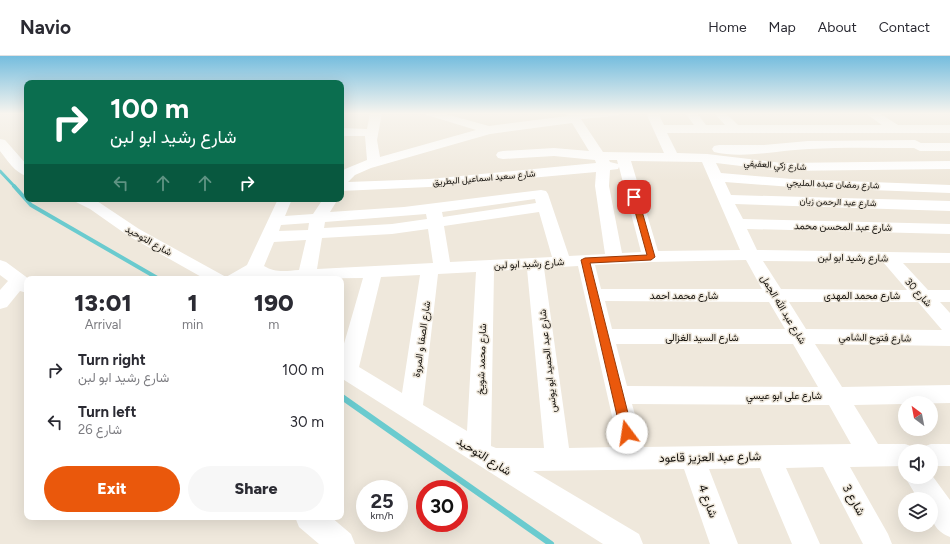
<!DOCTYPE html>
<html lang="en">
<head>
<meta charset="utf-8">
<style>
  body { margin:0; font-family:Figtree,Vazirmatn,sans-serif; background:#f7f7f7; color:#2b2b33; height:100vh; display:flex; flex-direction:column; font-size:15px; white-space:nowrap }
  * { box-sizing:border-box; margin:0 }
  p { font-size:13px; color:#7c7c81 }
  .icon { flex:none; width:22px; height:22px; fill:none; stroke:currentColor; stroke-width:2; stroke-linecap:round; stroke-linejoin:round }
  .map { position:relative; flex:1; overflow:hidden }
  .sheet { position:absolute; left:24px; top:220px; width:320px; height:244px; display:flex; flex-direction:column; background:#fff; border-radius:8px; box-shadow:0 4px 16px #0002 }
  .sheet>* { flex:none }
  .top-card { position:absolute; left:24px; top:24px; width:320px; height:122px; border-radius:8px; box-shadow:0 4px 16px #0002; background:#0b6e4f; color:#fff; overflow:hidden }
  .needle { width:26px; rotate:328deg }
  .tools { position:absolute; left:898px; top:340px; display:grid; gap:8px }
  .tools a { display:grid; place-items:center; width:40px; height:40px; border-radius:50%; background:#fff; box-shadow:0 4px 16px #0002; font-size:20px }
  .speed { position:absolute; left:356px; top:424px; display:flex; gap:8px; font-size:20px; font-weight:700; text-align:center }
  .speed>* { display:grid; place-content:center; width:52px; height:52px; border-radius:50%; background:#fff; box-shadow:0 4px 16px #0002; line-height:1 }
  .speed small { font-size:10px; font-weight:400 }
  .speed .limit { border:6px solid #d22; background:#fff; color:#111 }
  .pin { position:absolute; display:grid; place-items:center; width:34px; height:34px; color:#fff; margin:-17px; border-radius:8px; box-shadow:0 2px 6px #0006 }
  .me { position:absolute; width:44px; margin:-22px; rotate:346deg; stroke-linejoin:round; filter:drop-shadow(0 0 3px #0008) }
  .turn { display:flex; align-items:center; gap:14px; height:84px; padding:0 20px; font-size:18px }
  .turn .icon { width:52px; height:52px; stroke-width:2.5 }
  .turn b { display:block; font-size:28px; line-height:34px }
  .lanes { display:flex; align-items:center; height:38px; padding:0 20px; background:#0003; justify-content:center; gap:20px; direction:ltr }
  .lanes .off { opacity:.35 }
  .eta { display:flex; justify-content:space-evenly; align-items:center; height:68px; text-align:center }
  .eta b { font-size:24px; font-weight:800; line-height:28px }
  .cta { display:flex; gap:8px; margin-top:auto; padding:8px 20px }
  .cta a { flex:1; height:46px; border-radius:24px; background:#ea580c; color:#fff; font-size:16px; font-weight:800; line-height:46px; text-align:center }
  .cta a+a { background:#f7f7f7; color:#2b2b33 }
  ul { padding:0; list-style:none }
  li { display:flex; align-items:center; gap:12px; height:52px; padding:0 20px }
  li div { flex:1 }
  li b { display:block; font-size:15px }
  li em { font-style:normal }
  header { display:flex; align-items:center; gap:24px; box-sizing:border-box; height:56px; padding:0 20px; background:#fff; border-bottom:1px solid #e1e1e2 }
  header strong { font-size:19px }
  nav { display:flex; gap:22px; margin-inline-start:auto; font-size:14px }
  .map>svg:first-child { display:block }
  .lines { fill:none; stroke-linecap:round; stroke-linejoin:round }
  .stream-far3 { stroke:#6acbcf; stroke-width:3 }
  .stream-far2 { stroke:#6acbcf; stroke-width:4 }
  .stream-far1 { stroke:#6acbcf; stroke-width:5 }
  .stream { stroke:#6acbcf; stroke-width:6 }
  .minor { fill:#fff; fill-rule:evenodd }
  .route { fill:#ea580c; stroke:#983908 }
  .labels { text-anchor:middle; stroke-width:3; stroke-linejoin:round; paint-order:stroke }
  .far-street-label { font-size:9px; fill:#13100c; stroke:#efe8dc }
  .street-label { font-size:10px; fill:#13100c; stroke:#efe8dc }
  .near-street-label { font-size:12px; fill:#13100c; stroke:#efe8dc }
</style>
</head>
<body>
<header>
<strong>Navio</strong>
<nav><a>Home</a><a>Map</a><a>About</a><a>Contact</a></nav>
</header>
<div class="map">
<svg width="950" height="488" viewBox="0 0 950 488">
  <rect width="100%" height="100%" fill="#efe8dc"/>
  <g class="lines">
    <!-- stream-far3 -->
    <path class="stream-far3" d="M 0,115 L 15,131"/>
    <!-- stream-far2 -->
    <path class="stream-far2" d="M 14,130 L 31,149 L 159,223"/>
    <!-- stream-far1 -->
    <path class="stream-far1" d="M 341,340 L 343,342"/>
    <!-- stream -->
    <path class="stream" d="M 342,341 L 551,488"/>
    <!-- minor -->
    <path class="minor" d="M 370,57 L 382,57 L 377,84 L 380,101 L 476,74 L 427,59 L 425,57 L 442,57 L 489,70 L 567,60 L 565,57 L 620,57 L 618,59 L 614,60 L 581,63 L 603,96 L 664,97 L 646,57 L 658,57 L 664,69 L 694,69 L 685,57 L 697,57 L 706,69 L 725,69 L 714,57 L 726,57 L 738,69 L 882,69 L 868,59 L 866,57 L 879,57 L 898,69 L 950,69 L 950,77 L 667,77 L 677,97 L 707,98 L 782,107 L 950,105 L 950,113 L 782,115 L 716,107 L 721,117 L 792,123 L 950,129 L 950,137 L 792,131 L 725,126 L 731,139 L 950,145 L 950,155 L 735,148 L 743,163 L 950,168 L 950,178 L 747,173 L 757,194 L 950,197 L 950,207 L 903,207 L 928,234 L 950,234 L 950,246 L 940,246 L 950,257 L 950,290 L 815,288 L 842,331 L 950,329 L 950,347 L 854,349 L 878,388 L 905,388 L 914,391 L 916,395 L 905,395 L 905,410 L 850,411 L 888,478 L 892,488 L 863,488 L 823,411 L 786,412 L 820,488 L 792,488 L 760,412 L 709,413 L 738,488 L 710,488 L 684,413 L 533,415 L 639,478 L 643,488 L 603,488 L 341,322 L 341,298 L 363,222 L 259,223 L 254,220 L 248,223 L 205,223 L 127,179 L 90,153 L 76,146 L 74,143 L 93,143 L 100,147 L 139,173 L 226,221 L 247,209 L 278,143 L 292,143 L 285,160 L 313,158 L 323,143 L 338,143 L 330,156 L 404,151 L 541,134 L 546,135 L 548,138 L 569,200 L 605,198 L 595,130 L 596,116 L 429,131 L 341,135 L 341,117 L 345,113 L 367,104 L 365,80 L 341,80 L 341,72 L 367,73 ZM 572,67 L 589,95 L 554,92 L 503,95 L 498,96 L 496,99 L 498,102 L 503,103 L 554,100 L 595,104 L 596,107 L 429,123 L 348,126 L 355,119 L 371,112 L 490,78 ZM 609,104 L 617,104 L 618,108 L 610,106 ZM 631,105 L 702,106 L 740,194 L 658,195 ZM 619,111 L 641,196 L 622,197 L 609,130 L 610,114 L 618,113 ZM 535,143 L 536,147 L 443,161 L 442,156 ZM 539,156 L 552,201 L 450,206 L 444,170 ZM 426,158 L 427,163 L 392,168 L 324,172 L 325,166 ZM 309,167 L 308,174 L 279,175 L 281,169 ZM 428,173 L 433,207 L 317,213 L 322,182 L 392,178 ZM 306,184 L 299,214 C 286,215 275,217 264,210 L 274,186 ZM 746,204 L 762,233 L 601,233 L 595,209 L 651,206 ZM 763,205 L 883,206 L 907,234 L 781,233 ZM 578,210 L 619,391 L 569,392 L 544,212 ZM 527,213 L 544,392 L 496,392 L 491,390 L 494,215 ZM 476,216 L 467,375 L 423,349 L 438,218 ZM 420,219 L 402,337 L 359,311 L 381,221 ZM 605,245 L 769,246 L 785,273 L 612,273 ZM 789,246 L 918,246 L 942,274 L 806,273 ZM 616,288 L 793,288 L 818,331 L 627,330 ZM 632,348 L 829,349 L 851,388 L 644,391 Z
      M 0,83 L 5,84 L 27,109 L 27,120 C 15,117 7,104 0,95 Z
      M 915,84 L 921,87 L 950,87 L 950,95 L 920,95 L 914,92 C 879,92 844,91 809,93 C 780,94 743,103 714,96 L 712,93 L 714,90 L 719,89 L 764,89 L 808,85 Z
      M 0,204 L 6,206 L 29,223 L 27,223 L 27,237 L 20,235 L 7,251 L 0,253 L 0,234 L 8,225 L 0,219 Z
      M 931,388 L 950,388 L 950,410 L 931,410 L 931,395 L 920,395 L 922,391 Z
      M 931,418 L 950,444 L 950,481 C 931,473 931,462 931,443 L 918,443 L 905,421 L 931,421 Z
      M 295,461 L 331,461 L 351,478 L 355,488 L 319,488 L 299,471 Z"/>
  </g>
  <!-- sky -->
  <linearGradient id="sky" x2="0" y2="1"><stop stop-color="#75bdde"/><stop offset="0.46" stop-color="#f8f5ef"/><stop offset="1" stop-color="#f8f5ef" stop-opacity="0"/></linearGradient>
  <rect width="950" height="125" fill="url(#sky)"/>
  <!-- route -->
  <path class="route" d="M 634,138 L 638,141 L 655,201 L 651,204 L 590,207 L 633,377 L 631,380 L 627,382 L 623,380 L 621,377 L 581,204 L 585,202 L 647,199 L 631,141 Z"/>
  <g class="labels">
    <!-- far-street labels -->
    <g class="far-street-label">
      <text transform="translate(775 109) rotate(4)" y="3">شارع زكي العفيفي</text>
      <text transform="translate(484 122) rotate(-5)" y="3">شارع سعيد اسماعيل البطريق</text>
      <text transform="translate(833 128) rotate(2)" y="3">شارع رمضان عبده المليجي</text>
      <text transform="translate(838 146) rotate(2)" y="3">شارع عبد الرحمن زيان</text>
    </g>
    <!-- street labels -->
    <g class="street-label">
      <text transform="translate(843 170) rotate(1)" y="4">شارع عبد المحسن محمد</text>
      <text transform="translate(149 184) rotate(29)" y="4">شارع التوحيد</text>
      <text transform="translate(853 201) rotate(1)" y="4">شارع رشيد ابو لبن</text>
      <text transform="translate(529 207) rotate(-3)" y="4">شارع رشيد ابو لبن</text>
      <text transform="translate(919 236) rotate(48)" y="4">شارع 30</text>
      <text x="684" y="243">شارع محمد احمد</text>
      <text x="862" y="243">شارع محمد المهدى</text>
      <text transform="translate(784 253) rotate(59)" y="4">شارع عبد الله الجمل</text>
      <text x="702" y="285">شارع السيد الغزالى</text>
      <text transform="translate(875 281) rotate(1)" y="4">شارع فتوح الشامي</text>
      <text transform="translate(421 283) rotate(-82)" y="4">شارع الصفا و المروة</text>
      <text transform="translate(481 303) rotate(-88)" y="4">شارع محمد شويخ</text>
      <text transform="translate(547 305) rotate(-96)" y="4">شارع عبد الحميد ابو يونس</text>
      <text x="784" y="343">شارع على ابو عيسي</text>
    </g>
    <!-- near-street labels -->
    <g class="near-street-label">
      <text transform="translate(484 400) rotate(32)" y="4">شارع التوحيد</text>
      <text transform="translate(710 401) rotate(-1)" y="4">شارع عبد العزيز قاعود</text>
      <text transform="translate(854 444) rotate(61)" y="4">شارع 3</text>
      <text transform="translate(708 445) rotate(70)" y="4">شارع 4</text>
    </g>
  </g>
</svg>
<div class="tools">
<a><svg class="needle" viewBox="-14 -14 28 28"><path d="M0-13l5 13h-10z" fill="#e53935"/><path d="M0 13l5-13h-10z" fill="#7c7c81"/></svg></a>
<a><svg class="icon" aria-label="sound" viewBox="0 0 24 24"><path d="M4 9h4l5-4v14l-5-4H4zM17 9q2 3 0 6"/></svg></a>
<a><svg class="icon" aria-label="layers" viewBox="0 0 24 24"><path d="M12 4l9 5-9 5-9-5zM3 14l9 5 9-5"/></svg></a>
</div>
<div class="speed"><div>25<small>km/h</small></div><div class="limit">30</div></div>
<div class="pin" style="left:634px;top:141px;background:#d93025"><svg class="icon" aria-label="arrive" viewBox="0 0 24 24"><path d="M6 21V4h12l-3 4 3 4H6"/></svg></div>
<svg class="me" style="left:627px;top:377px" viewBox="-20 -20 40 40"><circle r="19" fill="#fff"/><path d="M0-13L10 11 0 6-10 11z" fill="#ea580c"/></svg>
<div class="top-card">
<div class="turn"><svg class="icon" aria-label="right" viewBox="0 0 24 24"><path d="M7 20v-9h11M14 6l5 5-5 5"/></svg><div><b>100 m</b>شارع رشيد ابو لبن</div></div>
<div class="lanes"><svg class="icon off" aria-label="left" viewBox="0 0 24 24"><path d="M17 20v-9H6M10 6l-5 5 5 5"/></svg><svg class="icon off" aria-label="ahead" viewBox="0 0 24 24"><path d="M12 20V5M6 11l6-6 6 6"/></svg><svg class="icon off" aria-label="ahead" viewBox="0 0 24 24"><path d="M12 20V5M6 11l6-6 6 6"/></svg><svg class="icon" aria-label="right" viewBox="0 0 24 24"><path d="M7 20v-9h11M14 6l5 5-5 5"/></svg></div>
</div>
<section class="sheet">
<div class="eta">
<div><b>13:01</b><p>Arrival</p></div>
<div><b>1</b><p>min</p></div>
<div><b>190</b><p>m</p></div>
</div>
<ul>
<li><svg class="icon" aria-label="right" viewBox="0 0 24 24"><path d="M7 20v-9h11M14 6l5 5-5 5"/></svg><div><b>Turn right</b><p>شارع رشيد ابو لبن</p></div><em>100 m</em></li>
<li><svg class="icon" aria-label="left" viewBox="0 0 24 24"><path d="M17 20v-9H6M10 6l-5 5 5 5"/></svg><div><b>Turn left</b><p>شارع 26</p></div><em>30 m</em></li>
</ul>
<div class="cta"><a>Exit</a><a>Share</a></div>
</section>
</div>
</body>
</html>
